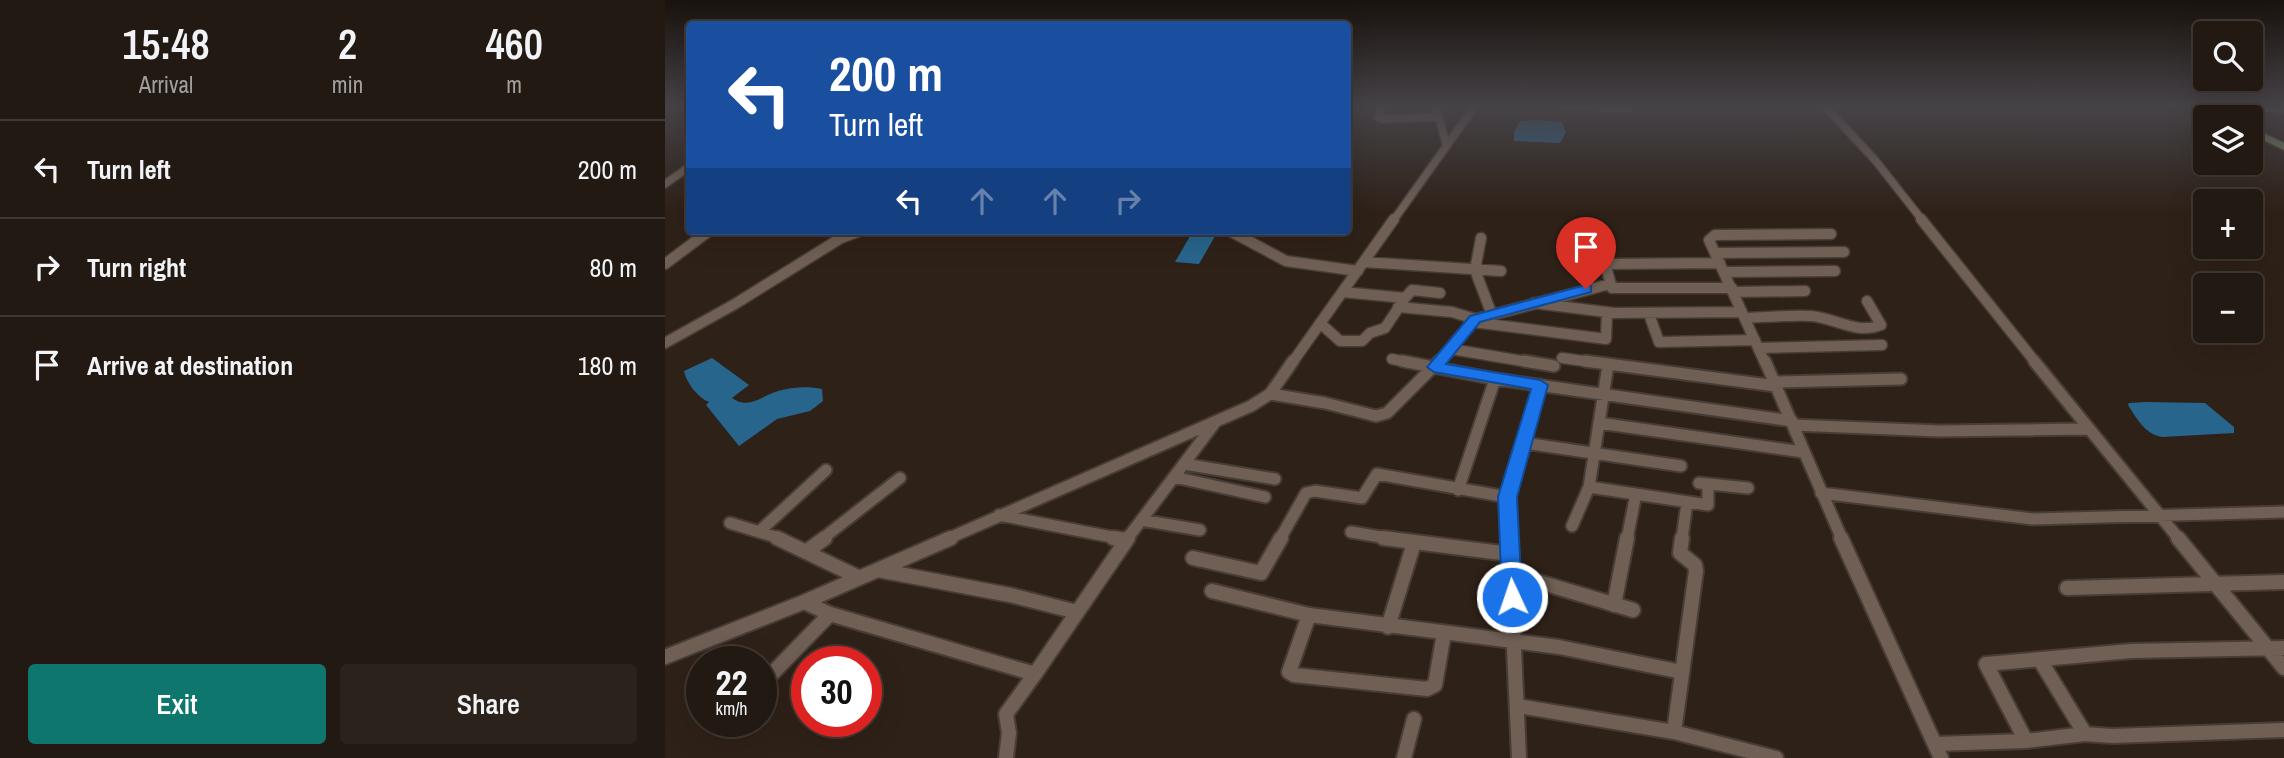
<!DOCTYPE html>
<html lang="en">
<head>
<meta charset="utf-8">
<style>
  body { margin:0; font-family:"Archivo Narrow",sans-serif; background:#2a221b; color:#f1f3f6; height:100vh; display:flex; flex-direction:column; font-size:26px; white-space:nowrap }
  * { box-sizing:border-box; margin:0 }
  p { font-size:23px; color:#a2a09f }
  .icon { flex:none; width:38px; height:38px; fill:none; stroke:currentColor; stroke-width:2; stroke-linecap:round; stroke-linejoin:round }
  .map { position:relative; flex:1; overflow:hidden }
  .details { display:flex; flex-direction:column; background:#221912; width:665px }
  .details>* { flex:none }
  .banner { position:absolute; left:21px; top:21px; width:665px; height:214px; border-radius:7px; box-shadow:0 7px 28px #0002,0 0 0 2px #3f3832; background:#1a4fa0; color:#fff; overflow:hidden }
  .controls { position:absolute; left:1528px; top:21px; display:grid; gap:14px }
  .controls a { display:grid; place-items:center; width:70px; height:70px; border-radius:7px; background:#221912; box-shadow:0 7px 28px #0002,0 0 0 2px #3f3832; font-size:35px }
  .speed { position:absolute; left:21px; top:646px; display:flex; gap:14px; font-size:35px; font-weight:700; text-align:center }
  .speed>* { display:grid; place-content:center; width:91px; height:91px; border-radius:50%; background:#221912; box-shadow:0 7px 28px #0002,0 0 0 2px #3f3832; line-height:1 }
  .speed small { font-size:18px; font-weight:400 }
  .speed .limit { border:10px solid #d22; background:#fff; color:#111 }
  .pin { position:absolute; display:grid; place-items:center; width:60px; height:60px; color:#fff; margin:-72px -30px; border-radius:50% 50% 50% 0; rotate:-45deg; box-shadow:0 0 7px #0007 }
  .pin .icon { rotate:45deg }
  .me { position:absolute; width:77px; margin:-38px; rotate:357deg; stroke-linejoin:round; filter:drop-shadow(0 0 5px #0008) }
  .turn { display:flex; align-items:center; gap:24px; height:147px; padding:0 28px; font-size:32px }
  .turn .icon { width:91px; height:91px; stroke-width:2.5 }
  .turn b { display:block; font-size:49px; line-height:60px }
  .lanes { display:flex; align-items:center; height:66px; padding:0 28px; background:#0003; justify-content:center; gap:35px; direction:ltr }
  .lanes .off { opacity:.35 }
  .eta { display:flex; justify-content:space-evenly; align-items:center; height:119px; text-align:center }
  .eta b { font-size:42px; font-weight:600; line-height:49px }
  .button { display:flex; gap:14px; margin-top:auto; padding:14px 28px }
  .button a { flex:1; height:80px; border-radius:7px; background:#0f766e; color:#fff; font-size:28px; font-weight:600; line-height:80px; text-align:center }
  .button a+a { background:#2a221b; color:#f1f3f6 }
  ul { padding:0; list-style:none }
  li { display:flex; align-items:center; gap:21px; height:98px; padding:0 28px; border-top:2px solid #3f3832 }
  li div { flex:1 }
  li b { display:block; font-size:26px }
  li em { font-style:normal }
  main { display:flex; flex:1; min-height:0 }
  .map>svg:first-child { display:block }
  .water { fill:#28658d }
  .lines { fill:none; stroke-linecap:round; stroke-linejoin:round }
  .street-far3-casing { stroke:#483c36; stroke-width:10 }
  .street-far2-casing { stroke:#483c36; stroke-width:13 }
  .street-far1-casing { stroke:#483c36; stroke-width:15 }
  .street-casing { stroke:#483c36; stroke-width:18 }
  .secondary-casing { stroke:#483c36; stroke-width:4 }
  .primary-casing { stroke:#483c36; stroke-width:3 }
  .street-far3 { stroke:#6f5f54; stroke-width:7 }
  .street-far2 { stroke:#6f5f54; stroke-width:10 }
  .street-far1 { stroke:#6f5f54; stroke-width:11 }
  .street { stroke:#6f5f54; stroke-width:14 }
  .secondary { fill:#77775c; fill-rule:evenodd }
  .primary { fill:#7f8e64; fill-rule:evenodd }
  .route { fill:#1a73e8; stroke:#114b97; stroke-width:2 }
</style>
</head>
<body>
<main>
<section class="details">
<div class="eta">
<div><b>15:48</b><p>Arrival</p></div>
<div><b>2</b><p>min</p></div>
<div><b>460</b><p>m</p></div>
</div>
<ul>
<li><svg class="icon" aria-label="left" viewBox="0 0 24 24"><path d="M17 20v-9H6M10 6l-5 5 5 5"/></svg><div><b>Turn left</b></div><em>200 m</em></li>
<li><svg class="icon" aria-label="right" viewBox="0 0 24 24"><path d="M7 20v-9h11M14 6l5 5-5 5"/></svg><div><b>Turn right</b></div><em>80 m</em></li>
<li><svg class="icon" aria-label="arrive" viewBox="0 0 24 24"><path d="M6 21V4h12l-3 4 3 4H6"/></svg><div><b>Arrive at destination</b></div><em>180 m</em></li>
</ul>
<div class="button"><a>Exit</a><a>Share</a></div>
</section>
<div class="map">
<svg width="1619" height="758" viewBox="0 0 1619 758">
  <rect width="100%" height="100%" fill="#2e2118"/>
  <!-- water -->
  <path class="water" d="M 871,120 L 897,122 L 901,132 L 895,143 L 849,141 L 849,132 L 855,121 Z
    M 528,231 L 553,231 L 534,264 L 510,262 Z
    M 47,358 L 84,385 L 67,398 C 84,410 96,396 113,391 C 127,387 143,386 157,389 L 158,401 L 145,411 L 112,419 L 74,446 L 41,405 L 44,402 C 33,398 21,382 19,371 Z
    M 1480,402 L 1540,403 L 1569,427 L 1569,433 L 1497,437 C 1480,434 1472,419 1463,405 L 1464,403 Z"/>
  <g class="lines">
    <!-- street-far3 casing -->
    <g class="street-far3-casing">
      <path id="street-far3" d="M 718,106 L 713,117 L 718,119 L 774,117
        M 771,106 L 781,144
        M 900,106 L 963,108
        M 1160,106 L 1210,160 L 1258,221
        M 0,184 L 24,167
        M 728,221 L 810,106"/>
    </g>
    <!-- street-far2 casing -->
    <g class="street-far2-casing">
      <path id="street-far2" d="M 1256,219 L 1371,363
        M 565,231 L 621,261 L 693,271
        M 1050,253 L 1179,252
        M 699,262 L 836,271
        M 1055,263 L 944,264 L 941,267 L 947,288 L 1067,288
        M 0,264 L 44,231
        M 1060,272 L 1170,271
        M 1069,292 L 1140,291
        M 740,298 L 747,290 L 775,293
        M 869,303 L 949,313 L 1077,312
        M 733,307 L 787,312 L 810,319
        M 984,314 L 994,342 L 1090,340
        M 827,315 L 945,284
        M 1080,318 C 1102,317 1124,315 1146,316 C 1170,318 1192,335 1216,325 L 1202,301
        M 808,322 L 941,339 L 942,312
        M 655,323 L 675,341 L 697,341 L 705,333 L 720,328 L 740,298 L 678,292
        M 0,343 L 70,304 L 176,238 L 195,231
        M 1094,348 L 1217,345
        M 786,349 L 869,363
        M 897,358 L 933,363
        M 727,359 L 746,363
        M 627,363 L 729,219
        M 773,363 L 810,319 L 827,315 L 810,270 L 816,238
        M 1100,363 L 1044,240 L 1050,235 L 1166,234"/>
    </g>
    <!-- street-far1 casing -->
    <g class="street-far1-casing">
      <path id="street-far1" d="M 737,361 L 830,379 L 1127,421
        M 859,361 L 889,366
        M 920,361 L 1111,386
        M 1100,361 L 1177,539
        M 1369,361 L 1514,539
        M 1109,382 L 1236,379
        M 605,394 L 660,403 L 711,416 L 722,413 L 774,361
        M 934,423 L 1138,452
        M 1128,425 L 1275,431 L 1424,429
        M 859,443 L 1016,466
        M 519,464 L 610,479
        M 509,477 L 600,497
        M 1034,483 L 1083,488
        M 924,487 L 1043,505 L 1043,484
        M 793,490 L 830,379
        M 1156,493 L 1368,519 L 1619,512
        M 334,515 L 457,539
        M 476,520 L 535,530
        M 65,523 L 117,539
        M 907,526 L 924,487 L 943,365
        M 96,530 L 161,470
        M 686,532 L 728,539
        M 157,539 L 235,478
        M 282,539 L 586,406 L 605,394 L 628,361
        M 462,539 L 549,424
        M 615,539 L 641,493 L 650,491 L 697,498 L 712,474 L 842,497
        M 844,539 L 842,497 L 875,385
        M 962,539 L 971,494
        M 1017,539 L 1022,502"/>
    </g>
    <!-- street casing -->
    <g class="street-casing">
      <path id="street" d="M 112,538 L 193,577
        M 448,538 L 461,540
        M 718,538 L 844,554
        M 844,538 L 854,758
        M 1176,538 L 1276,758
        M 1513,538 L 1619,668
        M 145,549 L 160,538
        M 528,558 L 596,573 L 616,538
        M 213,570 L 345,595 L 412,612
        M 847,574 L 968,610
        M 1402,588 L 1619,582
        M 547,591 L 644,615 L 894,647 L 1017,672
        M 139,602 L 165,614 L 370,674 L 463,538
        M 949,605 L 962,538
        M 644,615 L 624,672 L 629,675 L 762,689 L 770,685 L 779,633
        M 723,627 L 749,543
        M 0,657 L 139,602 L 286,538
        M 96,685 L 165,614
        M 853,706 L 1009,732 L 1111,758
        M 1009,732 L 1031,571 L 1030,565 L 1015,553 L 1017,538
        M 1420,734 L 1447,736 L 1619,730
        M 1361,741 L 1321,664 L 1466,651 L 1619,648
        M 1270,744 L 1361,741 L 1420,734 L 1375,660
        M 341,758 L 344,733 L 341,714 L 370,674
        M 739,758 L 749,719"/>
    </g>
    <!-- secondary casing -->
    <g class="secondary-casing">
      <path id="secondary" d="M 1619,106 L 1619,112 L 1547,113 L 1543,110 L 1547,107 Z"/>
    </g>
    <!-- primary casing -->
    <g class="primary-casing">
      <path id="primary" d="M 1544,106 L 1557,106 L 1576,117 L 1564,117 Z
        M 1586,127 L 1619,143 L 1619,150 L 1586,134 Z"/>
    </g>
    <!-- street-far3 -->
    <use href="#street-far3" class="street-far3"/>
    <!-- street-far2 -->
    <use href="#street-far2" class="street-far2"/>
    <!-- street-far1 -->
    <use href="#street-far1" class="street-far1"/>
    <!-- street -->
    <use href="#street" class="street"/>
    <!-- secondary -->
    <use href="#secondary" class="secondary"/>
    <!-- primary -->
    <use href="#primary" class="primary"/>
  </g>
  <!-- sky -->
  <linearGradient id="sky" x2="0" y2="1"><stop stop-color="#19120d"/><stop offset="0.5" stop-color="#464348"/><stop offset="1" stop-color="#464348" stop-opacity="0"/></linearGradient>
  <rect width="1619" height="212" fill="url(#sky)"/>
  <!-- route -->
  <path class="route" d="M 921,285 L 926,286 L 926,292 L 815,322 L 781,364 L 875,380 L 883,385 L 852,497 L 857,597 L 854,603 L 847,606 L 840,603 L 837,597 L 833,497 L 866,389 L 769,372 L 762,367 L 805,316 Z"/>
</svg>
<div class="controls">
<a><svg class="icon" aria-label="search" viewBox="0 0 24 24"><circle cx="10" cy="10" r="6"/><path d="M15 15l6 6"/></svg></a>
<a><svg class="icon" aria-label="layers" viewBox="0 0 24 24"><path d="M12 4l9 5-9 5-9-5zM3 14l9 5 9-5"/></svg></a>
<a>+</a>
<a>−</a>
</div>
<div class="speed"><div>22<small>km/h</small></div><div class="limit">30</div></div>
<div class="pin" style="left:921px;top:289px;background:#d93025"><svg class="icon" aria-label="arrive" viewBox="0 0 24 24"><path d="M6 21V4h12l-3 4 3 4H6"/></svg></div>
<svg class="me" style="left:847px;top:597px" viewBox="-20 -20 40 40"><circle r="17" fill="#1a73e8" stroke="#fff" stroke-width="3"/><path d="M0-11L8 9 0 5-8 9z" fill="#fff"/></svg>
<div class="banner">
<div class="turn"><svg class="icon" aria-label="left" viewBox="0 0 24 24"><path d="M17 20v-9H6M10 6l-5 5 5 5"/></svg><div><b>200 m</b>Turn left</div></div>
<div class="lanes"><svg class="icon" aria-label="left" viewBox="0 0 24 24"><path d="M17 20v-9H6M10 6l-5 5 5 5"/></svg><svg class="icon off" aria-label="ahead" viewBox="0 0 24 24"><path d="M12 20V5M6 11l6-6 6 6"/></svg><svg class="icon off" aria-label="ahead" viewBox="0 0 24 24"><path d="M12 20V5M6 11l6-6 6 6"/></svg><svg class="icon off" aria-label="right" viewBox="0 0 24 24"><path d="M7 20v-9h11M14 6l5 5-5 5"/></svg></div>
</div>
</div>
</main>
</body>
</html>
